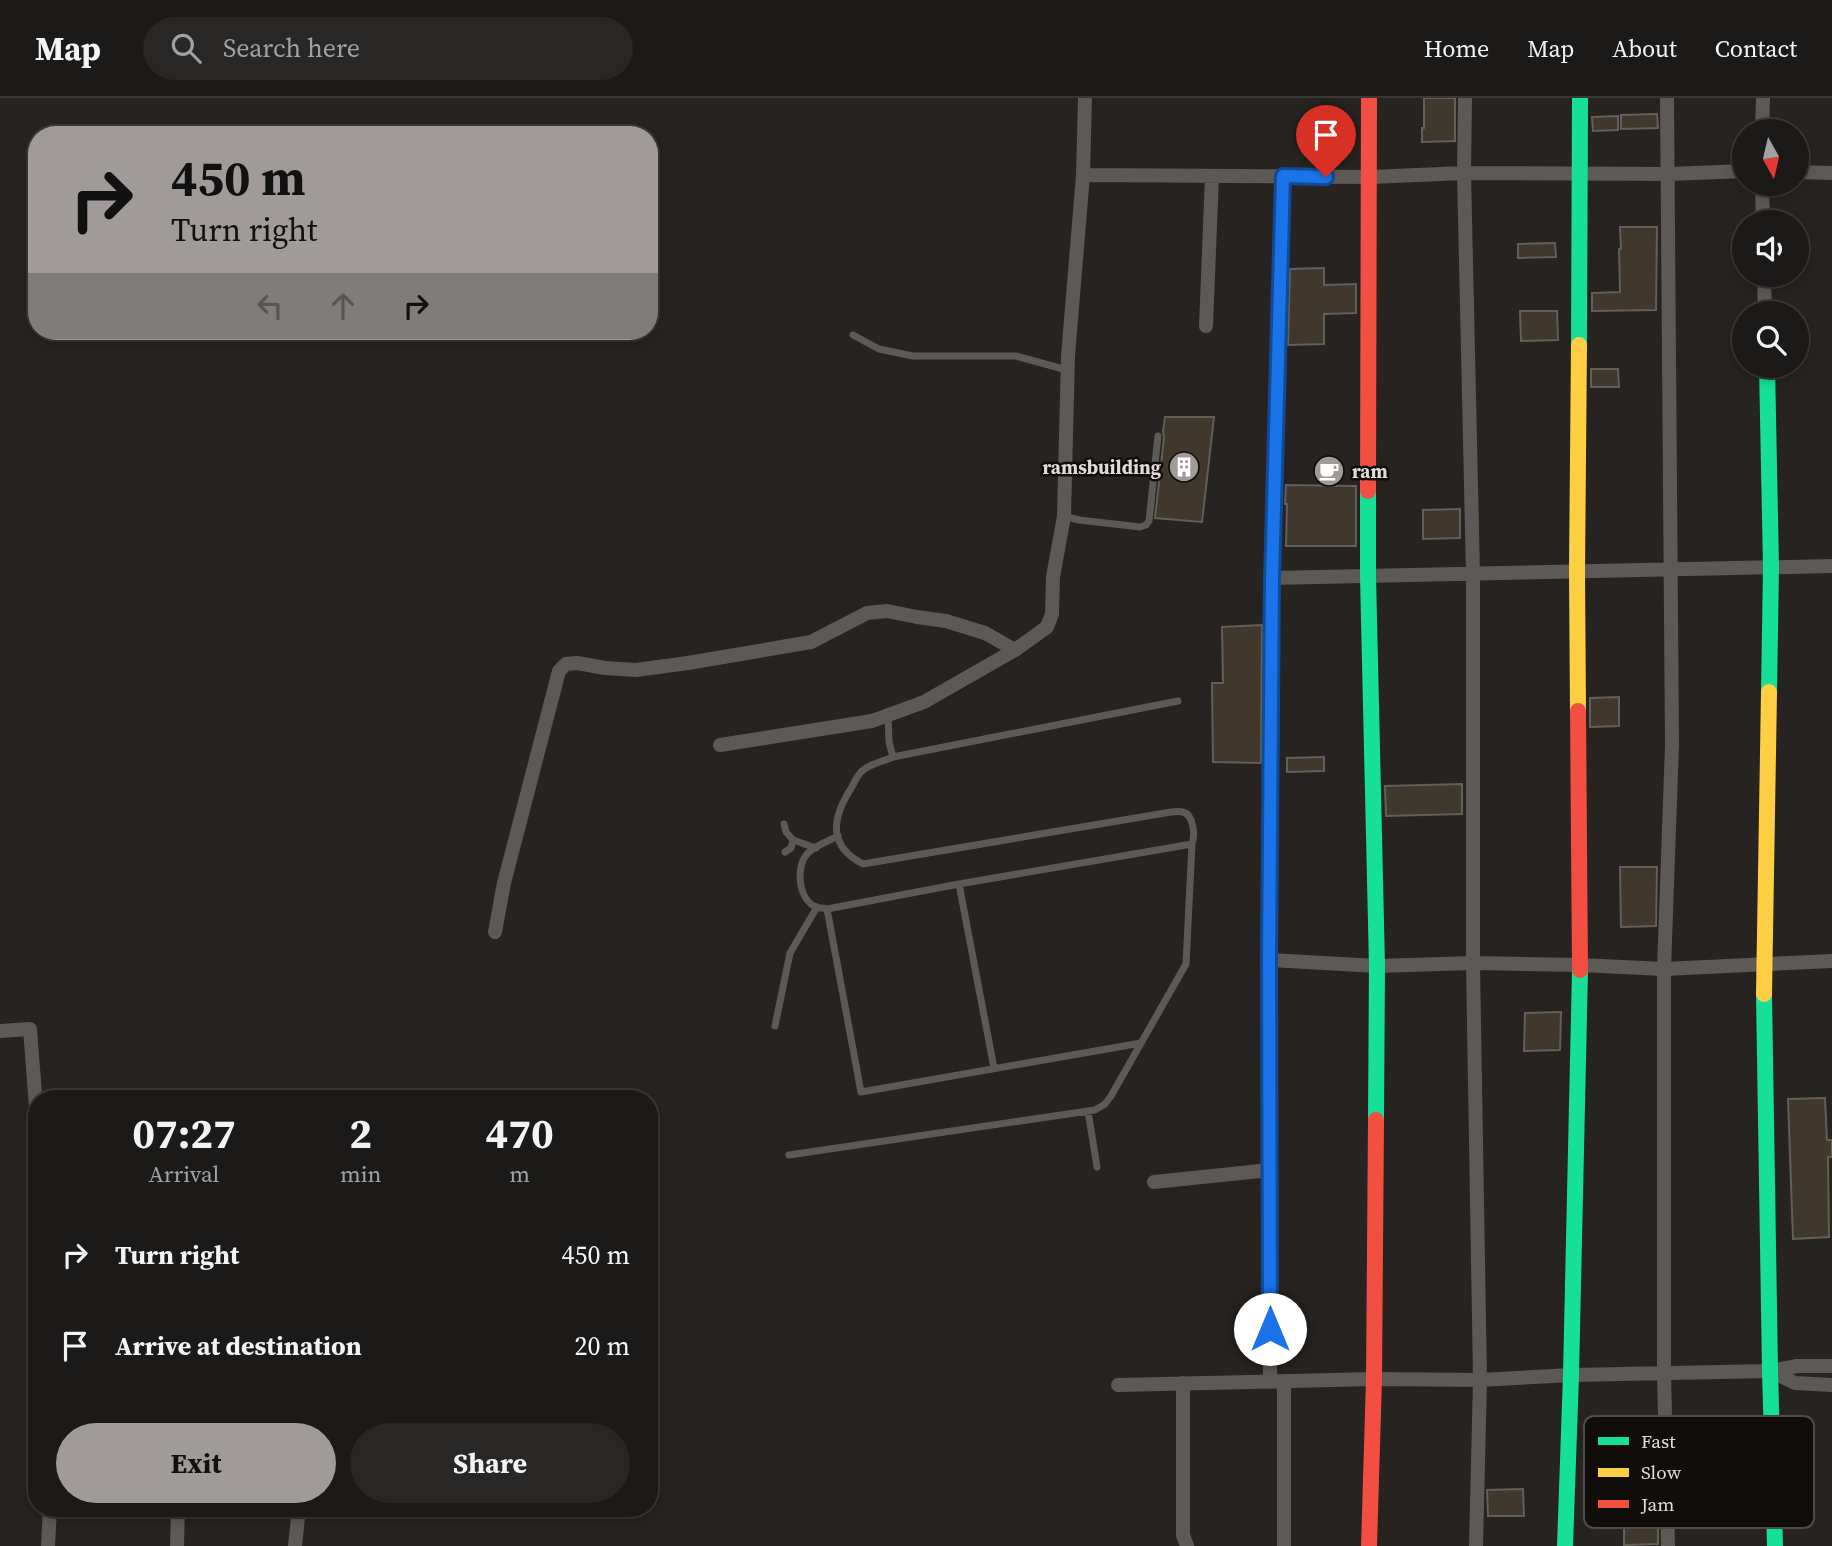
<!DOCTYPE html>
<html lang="en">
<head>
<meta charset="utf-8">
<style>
  body { margin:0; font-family:"Source Serif 4",serif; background:#292725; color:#f1f3f6; height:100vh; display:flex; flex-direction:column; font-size:26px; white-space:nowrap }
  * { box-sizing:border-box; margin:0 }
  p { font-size:23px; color:#a0a1a2 }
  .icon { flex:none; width:38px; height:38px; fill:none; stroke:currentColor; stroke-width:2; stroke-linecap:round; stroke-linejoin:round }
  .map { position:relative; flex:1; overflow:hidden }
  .details { position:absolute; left:28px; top:992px; width:630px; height:427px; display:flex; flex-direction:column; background:#1c1a18; border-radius:28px; box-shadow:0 4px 10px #0003,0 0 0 2px #3a3837 }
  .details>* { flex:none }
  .banner { position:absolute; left:28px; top:28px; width:630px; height:214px; border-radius:28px; box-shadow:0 4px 10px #0003,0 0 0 2px #3a3837; background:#a09b98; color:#111; overflow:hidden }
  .needle { width:46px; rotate:172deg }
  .controls { position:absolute; left:1732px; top:21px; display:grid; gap:14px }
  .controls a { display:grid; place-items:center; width:77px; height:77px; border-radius:50%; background:#1c1a18; box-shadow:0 4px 10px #0003,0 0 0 2px #3a3837; font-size:35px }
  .pin { position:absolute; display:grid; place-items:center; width:60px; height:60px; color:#fff; margin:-72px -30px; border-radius:50% 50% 50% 0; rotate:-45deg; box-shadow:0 0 7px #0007 }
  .pin .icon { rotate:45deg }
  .me { position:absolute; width:77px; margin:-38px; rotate:0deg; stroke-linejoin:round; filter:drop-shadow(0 0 5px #0008) }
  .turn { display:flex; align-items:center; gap:24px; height:147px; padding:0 28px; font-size:32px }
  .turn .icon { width:91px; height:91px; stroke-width:2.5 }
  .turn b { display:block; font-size:49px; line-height:60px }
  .lanes { display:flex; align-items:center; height:66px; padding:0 28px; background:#0003; justify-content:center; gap:35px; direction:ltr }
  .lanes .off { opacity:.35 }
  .eta { display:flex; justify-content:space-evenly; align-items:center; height:119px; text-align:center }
  .eta b { font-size:42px; font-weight:700; line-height:49px }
  .cta { display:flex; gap:14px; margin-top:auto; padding:14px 28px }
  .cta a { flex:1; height:80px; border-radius:42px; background:#a09b98; color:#111; font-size:28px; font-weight:700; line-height:80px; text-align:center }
  .cta a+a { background:#292725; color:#f1f3f6 }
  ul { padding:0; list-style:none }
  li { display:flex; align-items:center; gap:21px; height:91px; padding:0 28px }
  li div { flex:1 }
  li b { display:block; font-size:26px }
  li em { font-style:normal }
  header { display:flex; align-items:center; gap:42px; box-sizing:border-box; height:98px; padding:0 35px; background:#1c1a18; border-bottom:2px solid #3a3837 }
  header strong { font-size:33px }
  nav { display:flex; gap:38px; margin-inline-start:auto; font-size:24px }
  .search { width:490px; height:63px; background:#292725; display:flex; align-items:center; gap:18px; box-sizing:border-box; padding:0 24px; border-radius:38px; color:#a0a1a2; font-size:26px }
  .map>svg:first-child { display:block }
  .building { fill:#40382c; stroke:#615e5b; stroke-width:2 }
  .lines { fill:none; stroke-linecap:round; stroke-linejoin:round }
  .lane { stroke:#5c5956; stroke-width:7 }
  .street { stroke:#5c5956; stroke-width:14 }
  .fast { stroke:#16e098; stroke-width:16 }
  .slow { stroke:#ffcf43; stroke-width:16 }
  .jam { stroke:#f24e42; stroke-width:16 }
  .route-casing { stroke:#114b97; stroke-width:18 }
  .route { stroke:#1a73e8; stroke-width:12 }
  .labels { text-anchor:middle; stroke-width:5; stroke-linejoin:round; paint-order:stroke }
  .poi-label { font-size:19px; font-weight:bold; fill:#e1dcd8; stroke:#100d0a; text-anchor:end }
  .key { fill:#100d0a; stroke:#4f4b48; stroke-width:2 }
  .key-label { font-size:19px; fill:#e1dcd8 }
</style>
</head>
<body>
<header>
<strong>Map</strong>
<div class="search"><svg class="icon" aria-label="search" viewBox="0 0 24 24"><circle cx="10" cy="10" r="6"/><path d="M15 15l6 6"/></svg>Search here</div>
<nav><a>Home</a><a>Map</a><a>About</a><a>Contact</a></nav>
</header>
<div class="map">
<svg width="1832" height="1448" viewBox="0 0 1832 1448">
  <rect width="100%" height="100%" fill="#262320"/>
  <!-- building -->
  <path class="building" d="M 1424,0 L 1455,0 L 1455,43 L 1422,44 L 1422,30 L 1424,30 Z
    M 1657,16 L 1658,30 L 1621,31 L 1621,17 Z
    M 1618,18 L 1618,32 L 1593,33 L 1592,19 Z
    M 1620,129 L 1657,129 L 1656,212 L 1592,213 L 1592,195 L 1620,194 L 1619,151 L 1621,151 Z
    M 1555,145 L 1556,159 L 1518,160 L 1518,146 Z
    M 1324,170 L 1324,187 L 1356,186 L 1356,215 L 1324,216 L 1324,246 L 1288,247 L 1290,171 Z
    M 1520,213 L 1557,213 L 1558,242 L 1521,243 Z
    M 1591,271 L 1618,271 L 1619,289 L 1591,289 Z
    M 1165,319 L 1214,319 L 1202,424 L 1155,420 L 1164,339 L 1163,334 Z
    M 1286,387 L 1356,388 L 1356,448 L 1286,448 L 1287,406 L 1285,406 Z
    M 1460,411 L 1460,440 L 1423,441 L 1423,412 Z
    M 1262,527 L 1261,665 L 1213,664 L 1212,585 L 1223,585 L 1222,529 Z
    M 1619,599 L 1619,628 L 1590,629 L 1590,600 Z
    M 1324,659 L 1324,673 L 1287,674 L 1287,660 Z
    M 1462,686 L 1462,716 L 1386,718 L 1385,688 Z
    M 1620,769 L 1657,769 L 1656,828 L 1621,829 Z
    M 1561,914 L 1560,952 L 1524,953 L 1525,915 Z
    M 1825,1000 L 1827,1042 L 1832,1042 L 1832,1059 L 1828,1059 L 1829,1139 L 1793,1141 L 1788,1001 Z
    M 1523,1391 L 1524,1418 L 1488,1418 L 1487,1392 Z
    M 1658,1420 L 1658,1446 L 1624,1447 L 1624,1421 Z"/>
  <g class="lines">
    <!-- lane -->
    <path class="lane" d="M 853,237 L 879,251 L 913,258 L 1016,258 L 1067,272
      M 1064,418 L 1079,422 L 1140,429 L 1146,427 L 1149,423 L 1158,338
      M 893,659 L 1178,603
      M 784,726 L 786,734 L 793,742 L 791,750 L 785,754
      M 838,738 C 829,743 816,747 808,755 C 795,768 798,801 816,809 C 817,810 826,810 827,811 L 959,786 L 1192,746
      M 793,742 L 816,750
      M 959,786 L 994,970
      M 827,811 L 861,994 L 1141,945
      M 775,928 L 790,855 L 817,809
      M 1088,1013 L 1097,1069
      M 789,1057 L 1095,1012 L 1105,1006 L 1111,998 L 1186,866 L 1192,746 C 1195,738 1194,717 1183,714 C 1179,713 1175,714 1171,714 L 863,766 C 828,748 832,721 850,692 C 854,686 857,677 862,673 C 869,666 884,663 893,659 L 889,644 L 888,618"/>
    <!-- street -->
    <path class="street" d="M 1465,0 L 1464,75 L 1473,476 L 1473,865 L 1480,1282 L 1476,1448
      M 1667,0 L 1672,647 L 1664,871 L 1664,1275 L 1668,1448
      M 1762,33 L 1763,0
      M 1797,74 L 1832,75
      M 1083,77 L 1370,79 L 1464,75 L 1669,76 L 1745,73
      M 1762,86 L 1763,124
      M 1764,177 L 1765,215
      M 1206,228 L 1212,78
      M 1272,480 L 1283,78
      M 720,647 L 872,623 L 924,604 L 1015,552 L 1047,529 L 1052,516 L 1053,479 L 1064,418 L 1068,258 L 1083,77 L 1085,0
      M 495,834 L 504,785 L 559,573 L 566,566 L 577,565 L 605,570 L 636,572 L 688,565 L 811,544 L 867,515 L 887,513 L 917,519 L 946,523 L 985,535 L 1015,552
      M 1269,862 L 1377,868 L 1473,865 L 1580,867 L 1664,871 L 1832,863
      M 0,933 L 30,931 L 37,1022
      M 1154,1084 L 1270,1072
      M 1770,1273 L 1795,1285 L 1832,1287
      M 1270,1284 L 1269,862 L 1272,480 L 1832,468
      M 1183,1285 L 1183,1437 L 1187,1448
      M 1118,1287 L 1374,1281 L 1480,1282 L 1571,1277 L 1770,1273 L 1797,1268 L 1832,1268
      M 48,1448 L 50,1410
      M 177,1448 L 178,1410
      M 295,1448 L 299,1410
      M 1284,1448 L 1284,1283"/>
    <!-- fast -->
    <path class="fast" d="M 1579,247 L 1580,0
      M 1767,268 L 1771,469 L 1769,594
      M 1368,393 L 1368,478 L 1377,868 L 1376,1022
      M 1764,896 L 1770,1273 L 1775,1448
      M 1565,1448 L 1571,1277 L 1580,872"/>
    <!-- slow -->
    <path class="slow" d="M 1578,613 L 1577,473 L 1579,247
      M 1764,896 L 1769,594"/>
    <!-- jam -->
    <path class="jam" d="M 1368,393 L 1369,0
      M 1578,613 L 1580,872
      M 1369,1448 L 1374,1281 L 1376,1022"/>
  </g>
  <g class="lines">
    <!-- route casing -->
    <g class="route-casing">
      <path id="route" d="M 1270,1231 L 1269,862 L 1272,481 L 1283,78 L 1326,79"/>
    </g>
    <!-- route -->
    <use href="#route" class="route"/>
  </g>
  <!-- icons -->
  <defs>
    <g id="building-disc" transform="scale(1.575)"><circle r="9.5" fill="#a09b98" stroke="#100d0a"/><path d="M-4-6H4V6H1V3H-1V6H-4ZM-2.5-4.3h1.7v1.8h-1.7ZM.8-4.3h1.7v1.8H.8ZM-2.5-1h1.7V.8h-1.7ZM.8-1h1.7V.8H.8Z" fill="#fff"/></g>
    <g id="cafe-disc" transform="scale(1.575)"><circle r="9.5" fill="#a09b98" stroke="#100d0a"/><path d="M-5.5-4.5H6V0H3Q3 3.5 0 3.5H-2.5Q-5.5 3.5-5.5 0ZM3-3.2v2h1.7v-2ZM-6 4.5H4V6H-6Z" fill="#fff"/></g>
  </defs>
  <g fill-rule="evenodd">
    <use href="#building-disc" x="1184" y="369"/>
    <use href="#cafe-disc" x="1329" y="373"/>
  </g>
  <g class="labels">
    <!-- poi labels -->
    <g class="poi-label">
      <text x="1161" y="376">ramsbuilding</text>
      <text x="1352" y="380" text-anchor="start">ram</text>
    </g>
  </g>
  <!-- legend -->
  <rect x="1584" y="1318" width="230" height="112" rx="10" class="key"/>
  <rect x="1598" y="1339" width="31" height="8" fill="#16e098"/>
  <rect x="1598" y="1370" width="31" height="9" fill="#ffcf43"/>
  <rect x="1598" y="1402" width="31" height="8" fill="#f24e42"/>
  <g class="key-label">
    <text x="1641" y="1350">Fast</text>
    <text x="1641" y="1381">Slow</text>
    <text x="1641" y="1413">Jam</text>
  </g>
</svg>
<div class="controls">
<a><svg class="needle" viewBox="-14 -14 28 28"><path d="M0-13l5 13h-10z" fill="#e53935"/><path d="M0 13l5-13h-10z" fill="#a0a1a2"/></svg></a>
<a><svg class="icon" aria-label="sound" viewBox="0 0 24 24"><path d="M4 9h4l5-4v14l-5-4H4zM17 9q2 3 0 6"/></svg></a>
<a><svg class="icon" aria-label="search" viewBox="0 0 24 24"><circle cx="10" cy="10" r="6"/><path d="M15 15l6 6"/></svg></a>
</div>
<div class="pin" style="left:1326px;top:79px;background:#d93025"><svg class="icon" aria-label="arrive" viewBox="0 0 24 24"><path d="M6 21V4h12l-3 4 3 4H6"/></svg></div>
<svg class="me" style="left:1270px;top:1231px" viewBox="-20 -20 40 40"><circle r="19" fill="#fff"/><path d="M0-13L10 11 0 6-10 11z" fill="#1a73e8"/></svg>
<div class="banner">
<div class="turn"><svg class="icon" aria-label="right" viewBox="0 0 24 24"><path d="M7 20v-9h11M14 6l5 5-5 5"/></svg><div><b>450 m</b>Turn right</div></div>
<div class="lanes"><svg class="icon off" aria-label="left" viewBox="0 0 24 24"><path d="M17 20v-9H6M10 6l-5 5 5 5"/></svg><svg class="icon off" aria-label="ahead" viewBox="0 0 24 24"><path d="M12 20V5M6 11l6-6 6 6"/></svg><svg class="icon" aria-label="right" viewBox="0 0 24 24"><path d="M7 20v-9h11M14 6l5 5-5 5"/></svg></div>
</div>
<section class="details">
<div class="eta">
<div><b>07:27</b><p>Arrival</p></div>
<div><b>2</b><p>min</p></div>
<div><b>470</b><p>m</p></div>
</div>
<ul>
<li><svg class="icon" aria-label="right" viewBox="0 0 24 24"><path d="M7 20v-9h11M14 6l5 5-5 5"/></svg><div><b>Turn right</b></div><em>450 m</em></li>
<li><svg class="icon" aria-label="arrive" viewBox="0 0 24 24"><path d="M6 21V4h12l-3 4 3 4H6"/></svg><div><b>Arrive at destination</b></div><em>20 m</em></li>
</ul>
<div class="cta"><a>Exit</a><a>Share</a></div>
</section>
</div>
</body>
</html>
